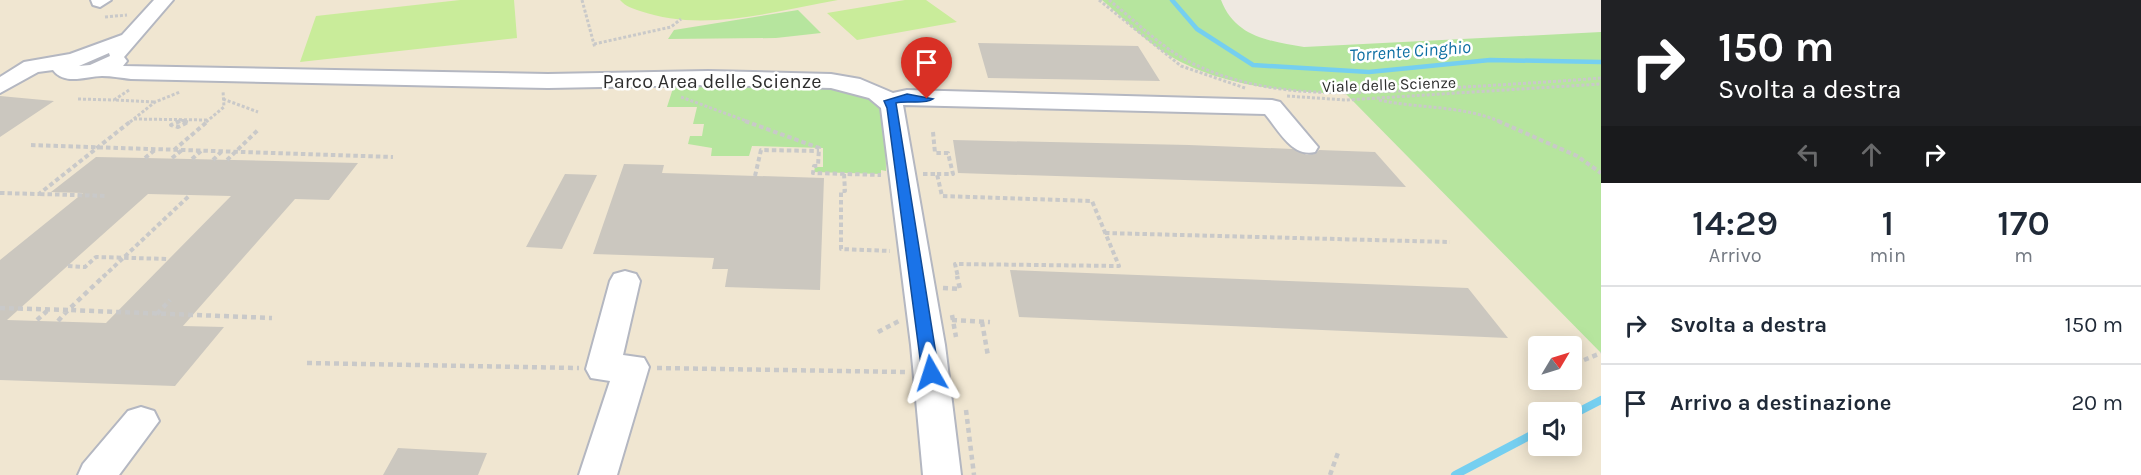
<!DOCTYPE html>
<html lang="it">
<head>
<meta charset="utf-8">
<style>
  body { margin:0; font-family:Karla,sans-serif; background:#f6f6f7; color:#1f2937; height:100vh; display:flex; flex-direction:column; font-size:22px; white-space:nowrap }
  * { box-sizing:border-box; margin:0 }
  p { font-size:20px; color:#747a83 }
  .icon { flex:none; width:33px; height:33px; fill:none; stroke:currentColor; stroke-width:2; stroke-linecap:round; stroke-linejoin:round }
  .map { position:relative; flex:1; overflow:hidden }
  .drawer { display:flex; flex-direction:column; background:#fff; width:540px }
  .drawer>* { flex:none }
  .hud { background:#202124; color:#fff; overflow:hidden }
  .needle { width:39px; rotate:52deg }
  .controls { position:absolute; left:1528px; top:336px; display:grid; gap:12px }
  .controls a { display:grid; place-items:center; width:54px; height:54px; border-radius:6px; background:#fff; box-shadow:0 3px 15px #0003; font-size:30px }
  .pin { position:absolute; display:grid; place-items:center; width:51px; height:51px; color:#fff; margin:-62px -26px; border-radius:50% 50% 50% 0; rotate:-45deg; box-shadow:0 0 6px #0007 }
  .pin .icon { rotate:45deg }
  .me { position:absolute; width:66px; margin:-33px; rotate:354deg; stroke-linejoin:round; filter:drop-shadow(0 0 4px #0008) }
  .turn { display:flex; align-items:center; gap:21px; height:126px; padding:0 18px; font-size:27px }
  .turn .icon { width:78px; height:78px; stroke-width:2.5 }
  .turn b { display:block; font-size:42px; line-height:51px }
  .lanes { display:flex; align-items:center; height:57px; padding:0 18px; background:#0003; justify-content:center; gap:30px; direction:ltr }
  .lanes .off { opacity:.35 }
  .eta { display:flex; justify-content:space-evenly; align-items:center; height:102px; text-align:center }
  .eta b { font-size:36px; font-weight:600; line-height:42px }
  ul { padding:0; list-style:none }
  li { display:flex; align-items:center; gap:18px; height:78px; padding:0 18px; border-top:2px solid #e0e1e3 }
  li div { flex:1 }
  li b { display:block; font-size:22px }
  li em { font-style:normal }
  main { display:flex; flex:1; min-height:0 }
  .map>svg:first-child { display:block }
  .education { fill:#f0e6d1; fill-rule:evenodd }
  .green { fill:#b6e59e }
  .pitch { fill:#c9ec9a }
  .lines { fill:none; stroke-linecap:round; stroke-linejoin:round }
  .stream-far1 { stroke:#75cff0; stroke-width:4.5 }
  .stream { stroke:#75cff0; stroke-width:8 }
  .building { fill:#cbc7bf; fill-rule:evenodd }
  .minor-casing { stroke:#b4b7c1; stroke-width:4 }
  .path-far2 { stroke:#c9c9c9; stroke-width:3; stroke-dasharray:3 2; stroke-linecap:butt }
  .path-far1 { stroke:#c9c9c9; stroke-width:4; stroke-dasharray:4.5 3; stroke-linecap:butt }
  .path { stroke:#c9c9c9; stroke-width:4.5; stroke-dasharray:5 4; stroke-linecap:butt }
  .minor { fill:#fff; fill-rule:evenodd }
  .route { fill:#1a73e8; stroke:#114b97; stroke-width:1.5 }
  .labels { text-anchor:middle; stroke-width:5; stroke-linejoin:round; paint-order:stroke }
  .far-street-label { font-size:16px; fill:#2e2e2e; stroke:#fff }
  .far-water-label { font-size:18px; font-style:italic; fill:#0d6fa3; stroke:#fff }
  .street-label { font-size:20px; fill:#2e2e2e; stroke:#fff }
</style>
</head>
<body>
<main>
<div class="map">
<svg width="1601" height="475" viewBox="0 0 1601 475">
  <rect width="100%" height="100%" fill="#efe9e1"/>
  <!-- education -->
  <path class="education" d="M 0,0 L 1102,0 L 1162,51 L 1304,93 L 1346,94 L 1601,353 L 1601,475 L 0,475 ZM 1539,346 L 1572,346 L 1572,380 L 1539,380 ZM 1539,412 L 1572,412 L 1572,446 L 1539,446 Z"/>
  <!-- green -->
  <path class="green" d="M 1102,0 L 1221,0 C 1235,37 1269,41 1304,47 L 1601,32 L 1601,353 L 1346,94 C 1285,92 1215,86 1162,51 C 1141,37 1122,17 1102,0 Z
    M 798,10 L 821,33 L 776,38 L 668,39 L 674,30 Z
    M 675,82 L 819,84 L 871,97 L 885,112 L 886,171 L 881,170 L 881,174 L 814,172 L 815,167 L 823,167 L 823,148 L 752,146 L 749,156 L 711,156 L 712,148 L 688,144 L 690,136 L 702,136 L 704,124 L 693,124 L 697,107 L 667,107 Z"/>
  <!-- pitch -->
  <path class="pitch" d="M 460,0 L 514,0 L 517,38 L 300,62 L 316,16 Z
    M 620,0 L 838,0 C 774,11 704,33 640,11 C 632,8 626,7 620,0 Z
    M 905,0 L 926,0 L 957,22 L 857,40 L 827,13 Z"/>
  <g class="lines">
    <!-- stream-far1 -->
    <path class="stream-far1" d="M 1172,0 L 1197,29 L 1253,65 L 1369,72 L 1490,60 L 1601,62"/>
    <!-- stream -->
    <path class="stream" d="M 1572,415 L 1601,400
      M 1455,475 L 1539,431"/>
  </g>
  <!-- building -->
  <path class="building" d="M 978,43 L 1138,46 L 1160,81 L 988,78 Z
    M 0,96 L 54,101 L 0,137 Z
    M 953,140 L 1189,145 L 1293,149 L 1307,155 L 1315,154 L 1319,150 L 1375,152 L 1406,187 L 958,173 Z
    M 96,157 L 145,158 L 358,163 L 329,200 L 295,199 L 183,326 L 224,327 L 175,386 L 0,380 L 0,260 L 83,193 L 51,192 ZM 148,194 L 231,196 L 106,323 L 7,320 Z
    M 624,164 L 664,165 L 662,173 L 824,178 L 820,290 L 725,287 L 728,269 L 712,269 L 714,258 L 593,254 Z
    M 565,174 L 597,175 L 562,249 L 526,247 Z
    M 1010,270 L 1468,288 L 1508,338 L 1019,317 Z
    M 398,448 L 487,453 L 478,475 L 383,475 Z"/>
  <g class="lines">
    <!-- minor casing -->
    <g class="minor-casing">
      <path id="minor" d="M 91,0 L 111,0 L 100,7 L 93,5 Z
        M 154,0 L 173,0 L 124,57 L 127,61 L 123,66 L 548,74 L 708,71 L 831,74 L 860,79 L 893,93 L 907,90 L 1272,100 L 1280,102 L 1318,147 L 1315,152 C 1292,158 1278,129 1265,114 L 903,105 L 945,345 L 961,475 L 923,475 L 911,345 L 881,108 L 869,98 L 831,88 L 708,85 L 548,88 L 131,79 C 122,78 112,76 102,76 C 87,76 65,86 53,70 L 38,72 L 0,93 L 0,77 L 24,62 L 70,54 L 122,35 ZM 109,53 L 110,56 L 90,65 L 79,66 Z
        M 625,271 L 636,274 L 640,281 L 623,355 L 644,358 L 649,367 L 617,475 L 579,475 L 610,381 L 591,378 L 586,369 L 610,281 L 614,274 Z
        M 141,407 L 154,411 L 159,421 L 119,475 L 78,475 L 83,464 L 128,411 Z"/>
    </g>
    <!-- path-far2 -->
    <path class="path-far2" d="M 582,0 L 595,48
      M 1099,0 L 1181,66 L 1245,88
      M 1109,0 C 1137,22 1163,50 1196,65 C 1275,102 1363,93 1447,88 C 1498,85 1550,82 1601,78
      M 105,17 L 127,15
      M 594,44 L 671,27 L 681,19
      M 129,90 L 114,100 L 155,102
      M 1287,96 L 1346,100 L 1601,84
      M 681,97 L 749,122
      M 78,99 L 114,100
      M 223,99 L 258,112
      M 1379,100 C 1420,109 1462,105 1501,122
      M 134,119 L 208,120
      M 130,122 L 155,102 L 180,92
      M 177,122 L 181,120 L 188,122
      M 206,122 L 224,107 L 223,91"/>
    <!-- path-far1 -->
    <path class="path-far1" d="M 180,121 L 171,125 L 178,127 L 188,122 L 183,121
      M 745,121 L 819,148 L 818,166 L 814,166 L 813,173 L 881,175
      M 1498,121 L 1577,156 L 1601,173
      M 933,132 L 935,153 L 948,153 L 953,174 L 937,174
      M 31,145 L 393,157
      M 174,150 L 208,121
      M 145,158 L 156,149
      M 172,158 L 182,150
      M 192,159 L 201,151
      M 213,160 L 221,152
      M 227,160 L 259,129
      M 844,174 L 845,191 L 841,191 L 841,249 L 890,251
      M 923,174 L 937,174 L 942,196 L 1092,201 L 1119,266 L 955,264 L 958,277
      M 755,176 L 761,150 L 819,151
      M 0,193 L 39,194 L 131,121
      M 40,194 L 107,196
      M 1105,233 L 1450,242
      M 68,266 L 85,267 L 96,257 L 169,259
      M 103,277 L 190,195"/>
    <!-- path -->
    <path class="path" d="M 943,288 L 960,289 L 957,276
      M 0,308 L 68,310 L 104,276
      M 157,314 L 170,300
      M 952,315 L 956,337
      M 37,320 L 47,311
      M 952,320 L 990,322
      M 58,321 L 68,310 L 272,318
      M 982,322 L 988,356
      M 878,332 L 899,321
      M 1584,360 L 1601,353
      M 307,363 L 579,368
      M 657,368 L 905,372
      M 966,410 L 974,475
      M 1330,475 L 1339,450"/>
    <!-- minor -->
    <use href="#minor" class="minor"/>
  </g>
  <!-- route -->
  <path class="route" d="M 907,94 L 933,99 C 924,105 907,100 896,103 L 939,373 L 931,379 L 922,373 L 887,108 L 884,101 Z"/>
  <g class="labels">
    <!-- far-street labels -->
    <g class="far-street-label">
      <text transform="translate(1389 84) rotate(-2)" y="6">Viale delle Scienze</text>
    </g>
    <!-- far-water labels -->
    <g class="far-water-label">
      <text transform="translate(1410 51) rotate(-4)" y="6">Torrente Cinghio</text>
    </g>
    <!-- street labels -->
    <g class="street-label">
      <text x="712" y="88">Parco Area delle Scienze</text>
    </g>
  </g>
</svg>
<div class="controls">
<a><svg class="needle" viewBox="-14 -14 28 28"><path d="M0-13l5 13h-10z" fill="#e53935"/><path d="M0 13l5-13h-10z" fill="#747a83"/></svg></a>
<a><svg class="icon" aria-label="sound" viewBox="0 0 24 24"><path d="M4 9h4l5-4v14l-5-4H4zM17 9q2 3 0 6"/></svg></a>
</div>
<div class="pin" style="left:927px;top:99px;background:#d93025"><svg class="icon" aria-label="arrive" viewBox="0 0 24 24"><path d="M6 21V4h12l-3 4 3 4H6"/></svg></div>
<svg class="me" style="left:931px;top:373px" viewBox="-20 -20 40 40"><path d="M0-17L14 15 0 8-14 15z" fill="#1a73e8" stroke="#fff" stroke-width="4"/></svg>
</div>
<section class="drawer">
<div class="hud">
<div class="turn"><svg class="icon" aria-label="right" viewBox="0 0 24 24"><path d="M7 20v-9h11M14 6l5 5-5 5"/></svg><div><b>150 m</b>Svolta a destra</div></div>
<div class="lanes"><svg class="icon off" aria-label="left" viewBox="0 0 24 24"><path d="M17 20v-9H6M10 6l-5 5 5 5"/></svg><svg class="icon off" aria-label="ahead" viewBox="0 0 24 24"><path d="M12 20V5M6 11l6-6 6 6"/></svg><svg class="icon" aria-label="right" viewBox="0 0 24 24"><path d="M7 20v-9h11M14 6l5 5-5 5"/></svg></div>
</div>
<div class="eta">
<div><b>14:29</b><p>Arrivo</p></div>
<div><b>1</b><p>min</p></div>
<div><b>170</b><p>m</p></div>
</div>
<ul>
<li><svg class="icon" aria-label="right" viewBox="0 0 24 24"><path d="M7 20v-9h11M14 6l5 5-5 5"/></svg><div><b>Svolta a destra</b></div><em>150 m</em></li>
<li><svg class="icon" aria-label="arrive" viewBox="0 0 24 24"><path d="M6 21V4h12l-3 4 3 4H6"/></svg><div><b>Arrivo a destinazione</b></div><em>20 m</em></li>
</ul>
</section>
</main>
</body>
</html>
